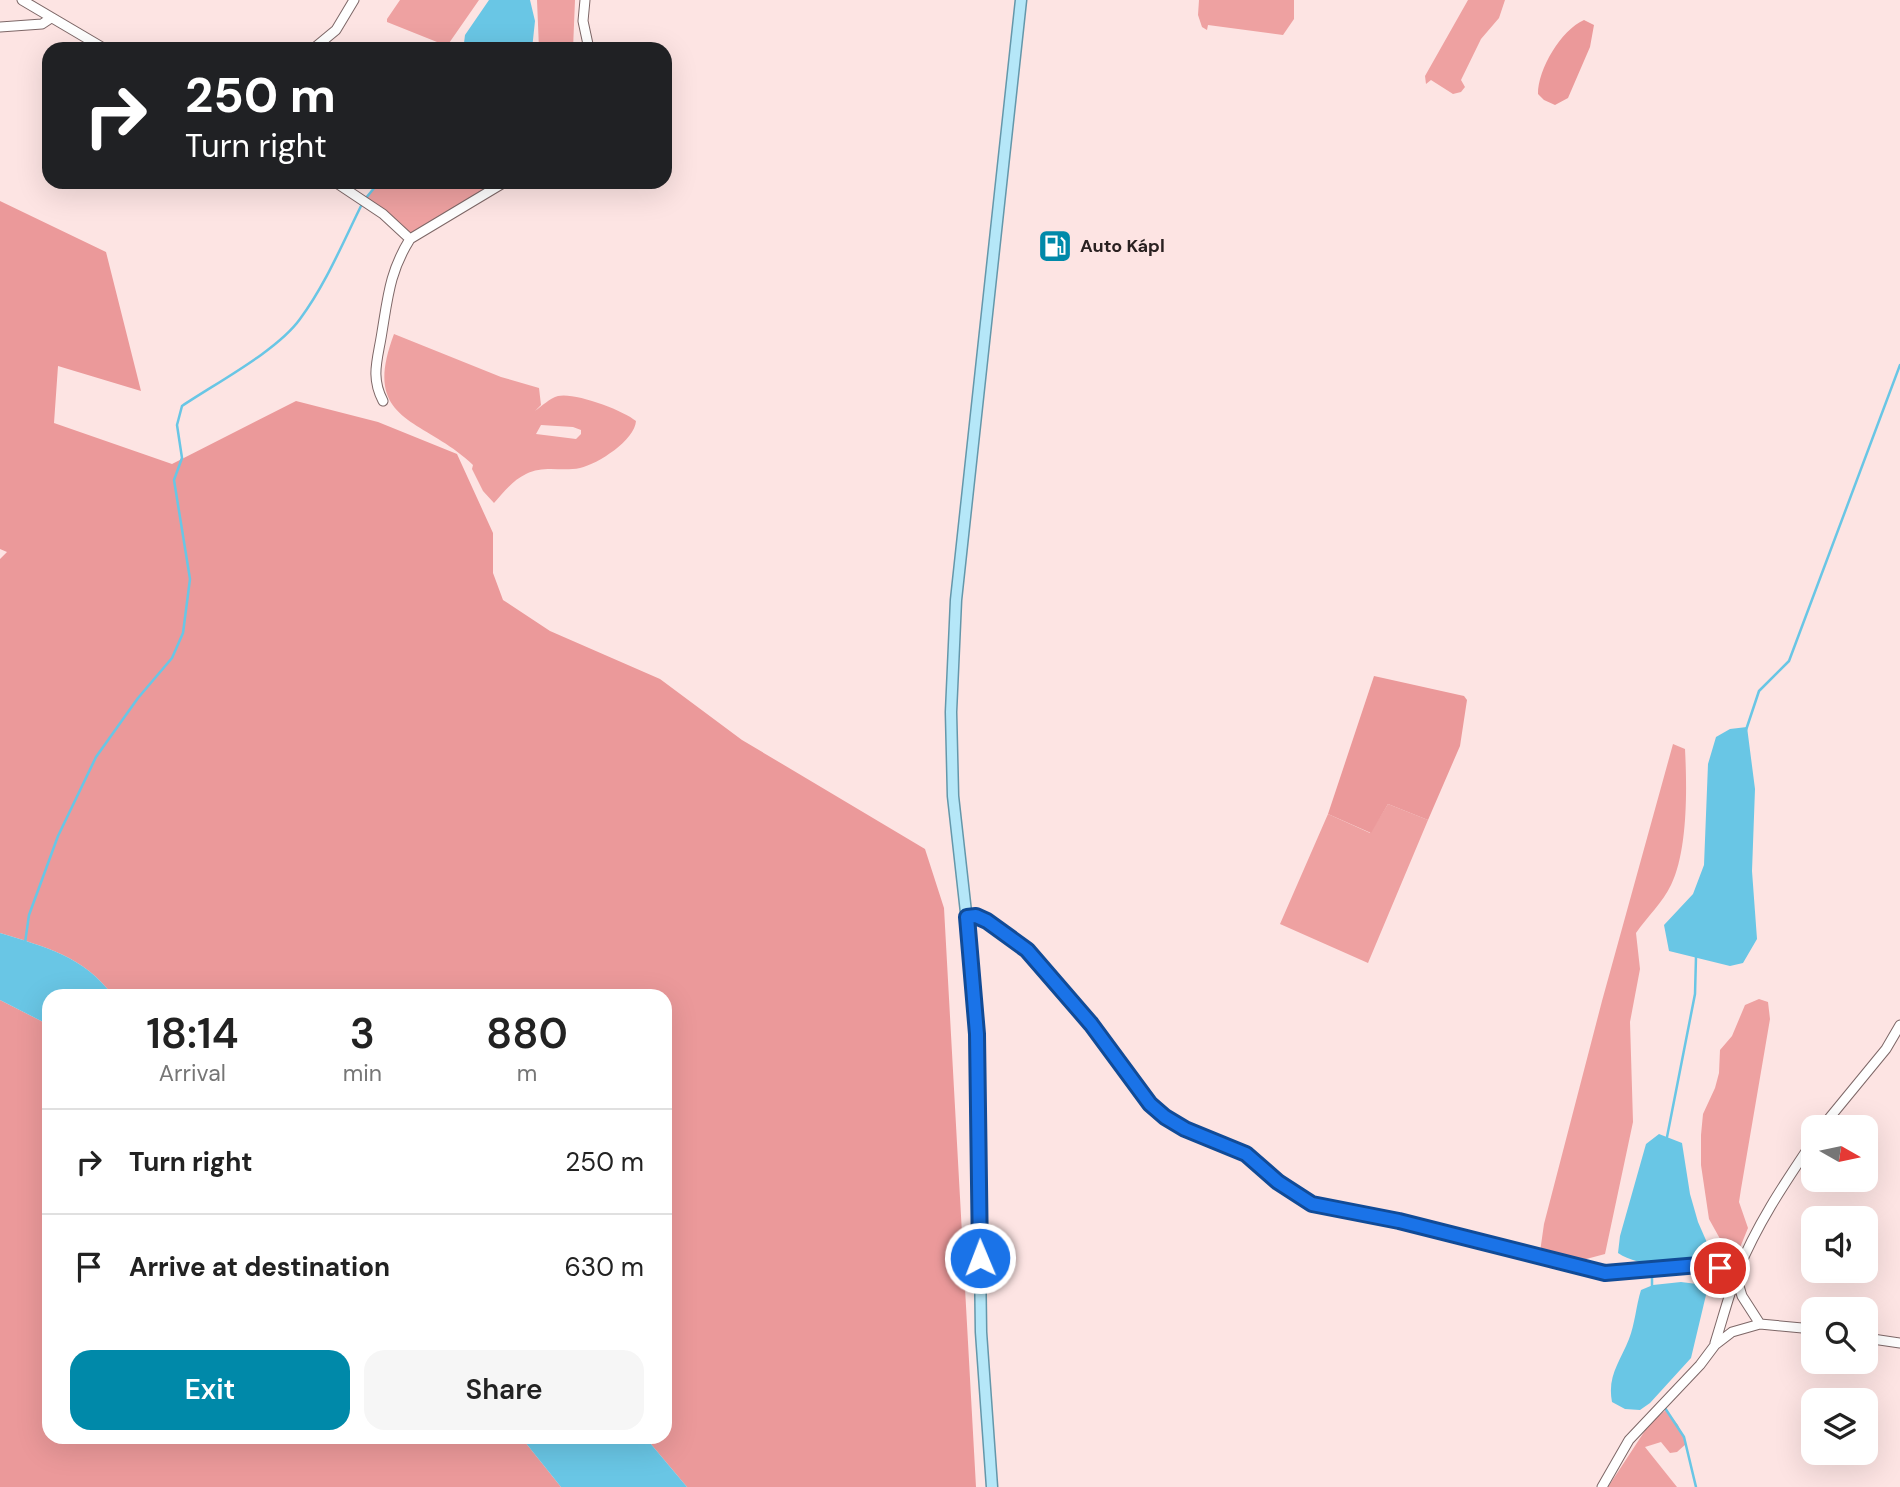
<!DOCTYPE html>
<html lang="en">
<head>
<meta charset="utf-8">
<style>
  body { margin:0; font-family:"DM Sans",sans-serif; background:#f6f6f6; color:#222; height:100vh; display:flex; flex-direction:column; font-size:26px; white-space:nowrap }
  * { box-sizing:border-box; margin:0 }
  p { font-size:23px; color:#767676 }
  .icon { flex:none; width:38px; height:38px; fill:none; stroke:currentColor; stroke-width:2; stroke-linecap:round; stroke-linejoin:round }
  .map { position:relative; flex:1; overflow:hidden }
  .sheet { position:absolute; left:42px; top:989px; width:630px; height:455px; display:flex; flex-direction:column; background:#fff; border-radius:21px; box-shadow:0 7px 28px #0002 }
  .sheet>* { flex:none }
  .top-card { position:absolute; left:42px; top:42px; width:630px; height:147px; border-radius:21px; box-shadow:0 7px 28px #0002; background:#202124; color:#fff; overflow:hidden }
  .needle { width:46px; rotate:99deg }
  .buttons { position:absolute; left:1801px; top:1115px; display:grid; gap:14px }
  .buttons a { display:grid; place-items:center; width:77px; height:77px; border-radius:14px; background:#fff; box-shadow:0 7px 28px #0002; font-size:35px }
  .pin { position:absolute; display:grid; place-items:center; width:60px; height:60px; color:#fff; margin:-30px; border:4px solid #fff; border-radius:50%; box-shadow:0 2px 7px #0007 }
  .me { position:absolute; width:77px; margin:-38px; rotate:359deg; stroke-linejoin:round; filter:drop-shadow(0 0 5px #0008) }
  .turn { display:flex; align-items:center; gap:24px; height:147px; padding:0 28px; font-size:32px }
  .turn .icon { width:91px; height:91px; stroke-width:2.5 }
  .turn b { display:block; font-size:49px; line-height:60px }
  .eta { display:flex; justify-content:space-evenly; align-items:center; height:119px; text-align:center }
  .eta b { font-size:42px; font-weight:600; line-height:49px }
  .cta { display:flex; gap:14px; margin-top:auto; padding:14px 28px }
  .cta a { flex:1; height:80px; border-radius:21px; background:#0089a9; color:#fff; font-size:28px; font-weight:600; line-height:80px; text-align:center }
  .cta a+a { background:#f6f6f6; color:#222 }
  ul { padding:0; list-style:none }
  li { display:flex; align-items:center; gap:21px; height:105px; padding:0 28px; border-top:2px solid #e0e0e0 }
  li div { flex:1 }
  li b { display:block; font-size:26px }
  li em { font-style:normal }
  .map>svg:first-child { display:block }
  .green { fill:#eea1a1; fill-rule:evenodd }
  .forest { fill:#eb999a }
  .water { fill:#69c6e5 }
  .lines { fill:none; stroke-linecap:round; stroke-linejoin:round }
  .stream { stroke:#69c6e5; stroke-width:2.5 }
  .minor-casing { stroke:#7d6767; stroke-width:11 }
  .major-casing { stroke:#6497aa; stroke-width:13 }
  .minor { stroke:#fff; stroke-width:9 }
  .major { stroke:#b5e7f8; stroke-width:10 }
  .route-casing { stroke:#114b97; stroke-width:18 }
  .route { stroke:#1a73e8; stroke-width:12 }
  .labels { text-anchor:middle; stroke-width:6; stroke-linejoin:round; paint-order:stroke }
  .poi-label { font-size:18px; font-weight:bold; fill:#2a2121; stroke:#fde4e3; text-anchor:start }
</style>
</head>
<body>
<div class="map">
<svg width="1900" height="1487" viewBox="0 0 1900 1487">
  <rect width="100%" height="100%" fill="#fde4e3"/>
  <!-- green -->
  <path class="green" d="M 400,0 L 479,0 L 447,46 L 387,22 L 387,19 Z
    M 537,0 L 575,0 L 573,49 L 539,49 Z
    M 1199,0 L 1294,0 L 1294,19 L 1283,35 L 1208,25 L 1207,30 L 1202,27 L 1198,15 Z
    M 1468,0 L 1505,0 L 1499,18 L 1481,39 L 1461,80 L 1465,87 L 1461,92 L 1453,94 L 1431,80 L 1426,84 L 1425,76 Z
    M 381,182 L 501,182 L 409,234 L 391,215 L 364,198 Z
    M 394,334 L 501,377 L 539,388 L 541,405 L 535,411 C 542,406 550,398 558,396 C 574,392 623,410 636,421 C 635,440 598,464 580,468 C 562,472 544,465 526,474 C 513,480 503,493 494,503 L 483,491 L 472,469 L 473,465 C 423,417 360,424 394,334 ZM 541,425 L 573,427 L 581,430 L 581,434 L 576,439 L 536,434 Z
    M 1673,744 L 1685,749 C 1687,788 1688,850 1671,885 C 1663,902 1647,917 1636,933 L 1640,969 L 1630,1022 L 1633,1122 L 1605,1254 L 1575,1262 L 1540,1252 L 1544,1224 L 1602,1001 Z
    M 1388,804 L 1428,820 L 1368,963 L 1280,924 L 1328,814 L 1370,833 Z
    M 1759,999 L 1768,1002 L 1770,1019 L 1741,1189 L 1739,1202 L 1748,1228 L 1739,1250 L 1733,1253 L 1724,1246 L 1709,1219 L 1701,1165 L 1701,1135 L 1703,1114 L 1715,1088 L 1719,1073 L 1720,1050 L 1732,1036 L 1745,1005 Z
    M 1666,1410 L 1678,1425 L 1686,1444 L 1677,1452 L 1670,1453 L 1661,1442 L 1645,1447 L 1677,1487 L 1608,1487 L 1650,1423 Z"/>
  <!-- forest -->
  <path class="forest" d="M 1584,20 L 1594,25 L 1590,47 L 1568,98 L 1555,105 L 1544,100 L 1538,94 C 1538,69 1561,30 1584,20 Z
    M 0,201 L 106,252 L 141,391 L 58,366 L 54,423 L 172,464 L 296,401 L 378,422 L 457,454 L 493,533 L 493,573 L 503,600 L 550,631 L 660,679 L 742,740 L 925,849 L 944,908 L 976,1487 L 687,1487 L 645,1437 L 665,1437 L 665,996 L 113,996 C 84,956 45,947 0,933 L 0,559 L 7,552 L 0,549 Z
    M 1374,676 L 1464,696 L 1467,700 L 1460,746 L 1428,820 L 1388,804 L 1371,833 L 1328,814 Z
    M 0,1000 L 49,1025 L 49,1437 L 521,1437 L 561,1487 L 0,1487 Z"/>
  <!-- water -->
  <path class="water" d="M 489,0 L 530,0 L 535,21 L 532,49 L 477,49 L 464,43 L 465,35 Z
    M 1747,727 L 1755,789 L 1752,871 L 1757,939 L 1743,963 L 1730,966 L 1669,951 L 1664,925 L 1693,894 L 1704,865 L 1708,764 L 1716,737 L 1730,729 Z
    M 0,933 C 45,947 84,956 113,996 L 49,996 L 49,1025 L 0,1000 Z
    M 1659,1134 L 1682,1143 L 1690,1194 L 1698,1222 L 1712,1254 C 1681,1260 1647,1272 1618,1253 L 1620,1236 L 1646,1144 Z
    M 1681,1282 L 1705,1285 L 1706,1295 L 1691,1358 L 1650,1403 L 1640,1410 L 1625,1409 L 1612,1402 C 1607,1376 1620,1362 1629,1339 C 1635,1324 1636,1306 1641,1290 L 1653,1285 Z
    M 521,1437 L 645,1437 L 687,1487 L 561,1487 Z"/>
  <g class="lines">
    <!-- stream -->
    <path class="stream" d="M 366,198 L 379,182
      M 1746,730 L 1759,691 L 1789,661 L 1900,365
      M 25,943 L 29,915 L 58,836 L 96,757 L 138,698 L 172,658 L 183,633 L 190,579 L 174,480 L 182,458 L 177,425 L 182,406 C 216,383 277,351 300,319 C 326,284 343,242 362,204
      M 1667,1137 L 1695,994 L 1696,957
      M 1652,1271 L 1652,1286
      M 1665,1408 L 1684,1437 L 1696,1487"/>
    <!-- minor casing -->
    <g class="minor-casing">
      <path id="minor" d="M 22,0 L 105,49
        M 585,0 L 583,21 L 589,49
        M 0,27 L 42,24 L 51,18
        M 313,49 L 336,30 L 354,0
        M 335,182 L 383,214 L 410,239
        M 383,401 C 370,376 378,359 382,332 C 388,296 390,271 410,239 L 505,182
        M 967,917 L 976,916 L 987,921 L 1027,950 L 1091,1024 L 1150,1104 L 1165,1117 L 1185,1129 L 1246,1154 L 1278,1182 L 1312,1204 L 1399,1221 L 1605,1273 L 1699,1265 L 1720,1268 L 1736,1276 L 1742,1296 L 1760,1324
        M 1822,1127 L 1886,1049 L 1900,1025
        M 1866,1338 L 1900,1343
        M 1715,1343 C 1722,1321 1728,1298 1736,1276 C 1755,1227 1784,1184 1813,1141
        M 1602,1487 L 1629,1440 L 1700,1365 L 1715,1345 L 1732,1332 L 1760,1324 L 1813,1329"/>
    </g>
    <!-- major casing -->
    <g class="major-casing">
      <path id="major" d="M 992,1487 L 981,1332 L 977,1034 L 973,975 L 953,796 L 951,712 L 956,600 L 1021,0"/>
    </g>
    <!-- minor -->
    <use href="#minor" class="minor"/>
    <!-- major -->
    <use href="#major" class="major"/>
  </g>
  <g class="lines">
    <!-- route casing -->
    <g class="route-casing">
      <path id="route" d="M 980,1258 L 977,1034 L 967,917 L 976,916 L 987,921 L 1027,950 L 1091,1024 L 1150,1104 L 1165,1117 L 1185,1129 L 1246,1154 L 1278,1182 L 1312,1204 L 1399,1221 L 1605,1273 L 1699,1265 L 1720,1268"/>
    </g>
    <!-- route -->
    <use href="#route" class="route"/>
  </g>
  <!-- icons -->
  <defs>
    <g id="fuel-square" transform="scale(1.75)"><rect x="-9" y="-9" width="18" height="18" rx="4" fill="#0089a9" stroke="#fde4e3"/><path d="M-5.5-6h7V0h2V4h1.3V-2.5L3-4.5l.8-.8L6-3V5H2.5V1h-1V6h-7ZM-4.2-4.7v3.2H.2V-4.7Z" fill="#fff"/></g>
  </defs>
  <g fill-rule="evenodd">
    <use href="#fuel-square" x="1055" y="246"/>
  </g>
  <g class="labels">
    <!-- poi labels -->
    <g class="poi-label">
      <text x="1080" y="252">Auto Kápl</text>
    </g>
  </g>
</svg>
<div class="buttons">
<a><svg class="needle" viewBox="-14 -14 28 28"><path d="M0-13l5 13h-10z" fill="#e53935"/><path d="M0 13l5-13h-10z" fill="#767676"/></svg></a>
<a><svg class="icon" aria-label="sound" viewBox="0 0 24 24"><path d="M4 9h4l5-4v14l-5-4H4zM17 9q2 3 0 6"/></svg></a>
<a><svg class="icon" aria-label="search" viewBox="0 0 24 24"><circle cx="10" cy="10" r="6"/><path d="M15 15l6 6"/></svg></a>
<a><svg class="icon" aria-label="layers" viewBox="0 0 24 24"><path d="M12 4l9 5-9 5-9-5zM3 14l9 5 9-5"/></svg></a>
</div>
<div class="pin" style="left:1720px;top:1268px;background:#d93025"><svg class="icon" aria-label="arrive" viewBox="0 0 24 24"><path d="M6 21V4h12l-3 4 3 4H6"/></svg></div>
<svg class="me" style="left:980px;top:1258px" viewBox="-20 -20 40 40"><circle r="17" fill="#1a73e8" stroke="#fff" stroke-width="3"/><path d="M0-11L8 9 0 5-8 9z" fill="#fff"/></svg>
<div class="top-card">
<div class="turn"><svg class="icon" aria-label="right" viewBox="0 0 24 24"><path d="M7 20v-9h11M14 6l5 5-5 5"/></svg><div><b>250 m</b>Turn right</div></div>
</div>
<section class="sheet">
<div class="eta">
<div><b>18:14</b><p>Arrival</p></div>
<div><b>3</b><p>min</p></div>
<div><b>880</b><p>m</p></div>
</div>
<ul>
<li><svg class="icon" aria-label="right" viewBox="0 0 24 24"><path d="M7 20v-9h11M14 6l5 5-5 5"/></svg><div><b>Turn right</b></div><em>250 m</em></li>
<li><svg class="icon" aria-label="arrive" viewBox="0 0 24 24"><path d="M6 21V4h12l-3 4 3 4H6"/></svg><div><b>Arrive at destination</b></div><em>630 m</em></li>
</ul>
<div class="cta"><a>Exit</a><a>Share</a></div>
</section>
</div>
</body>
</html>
